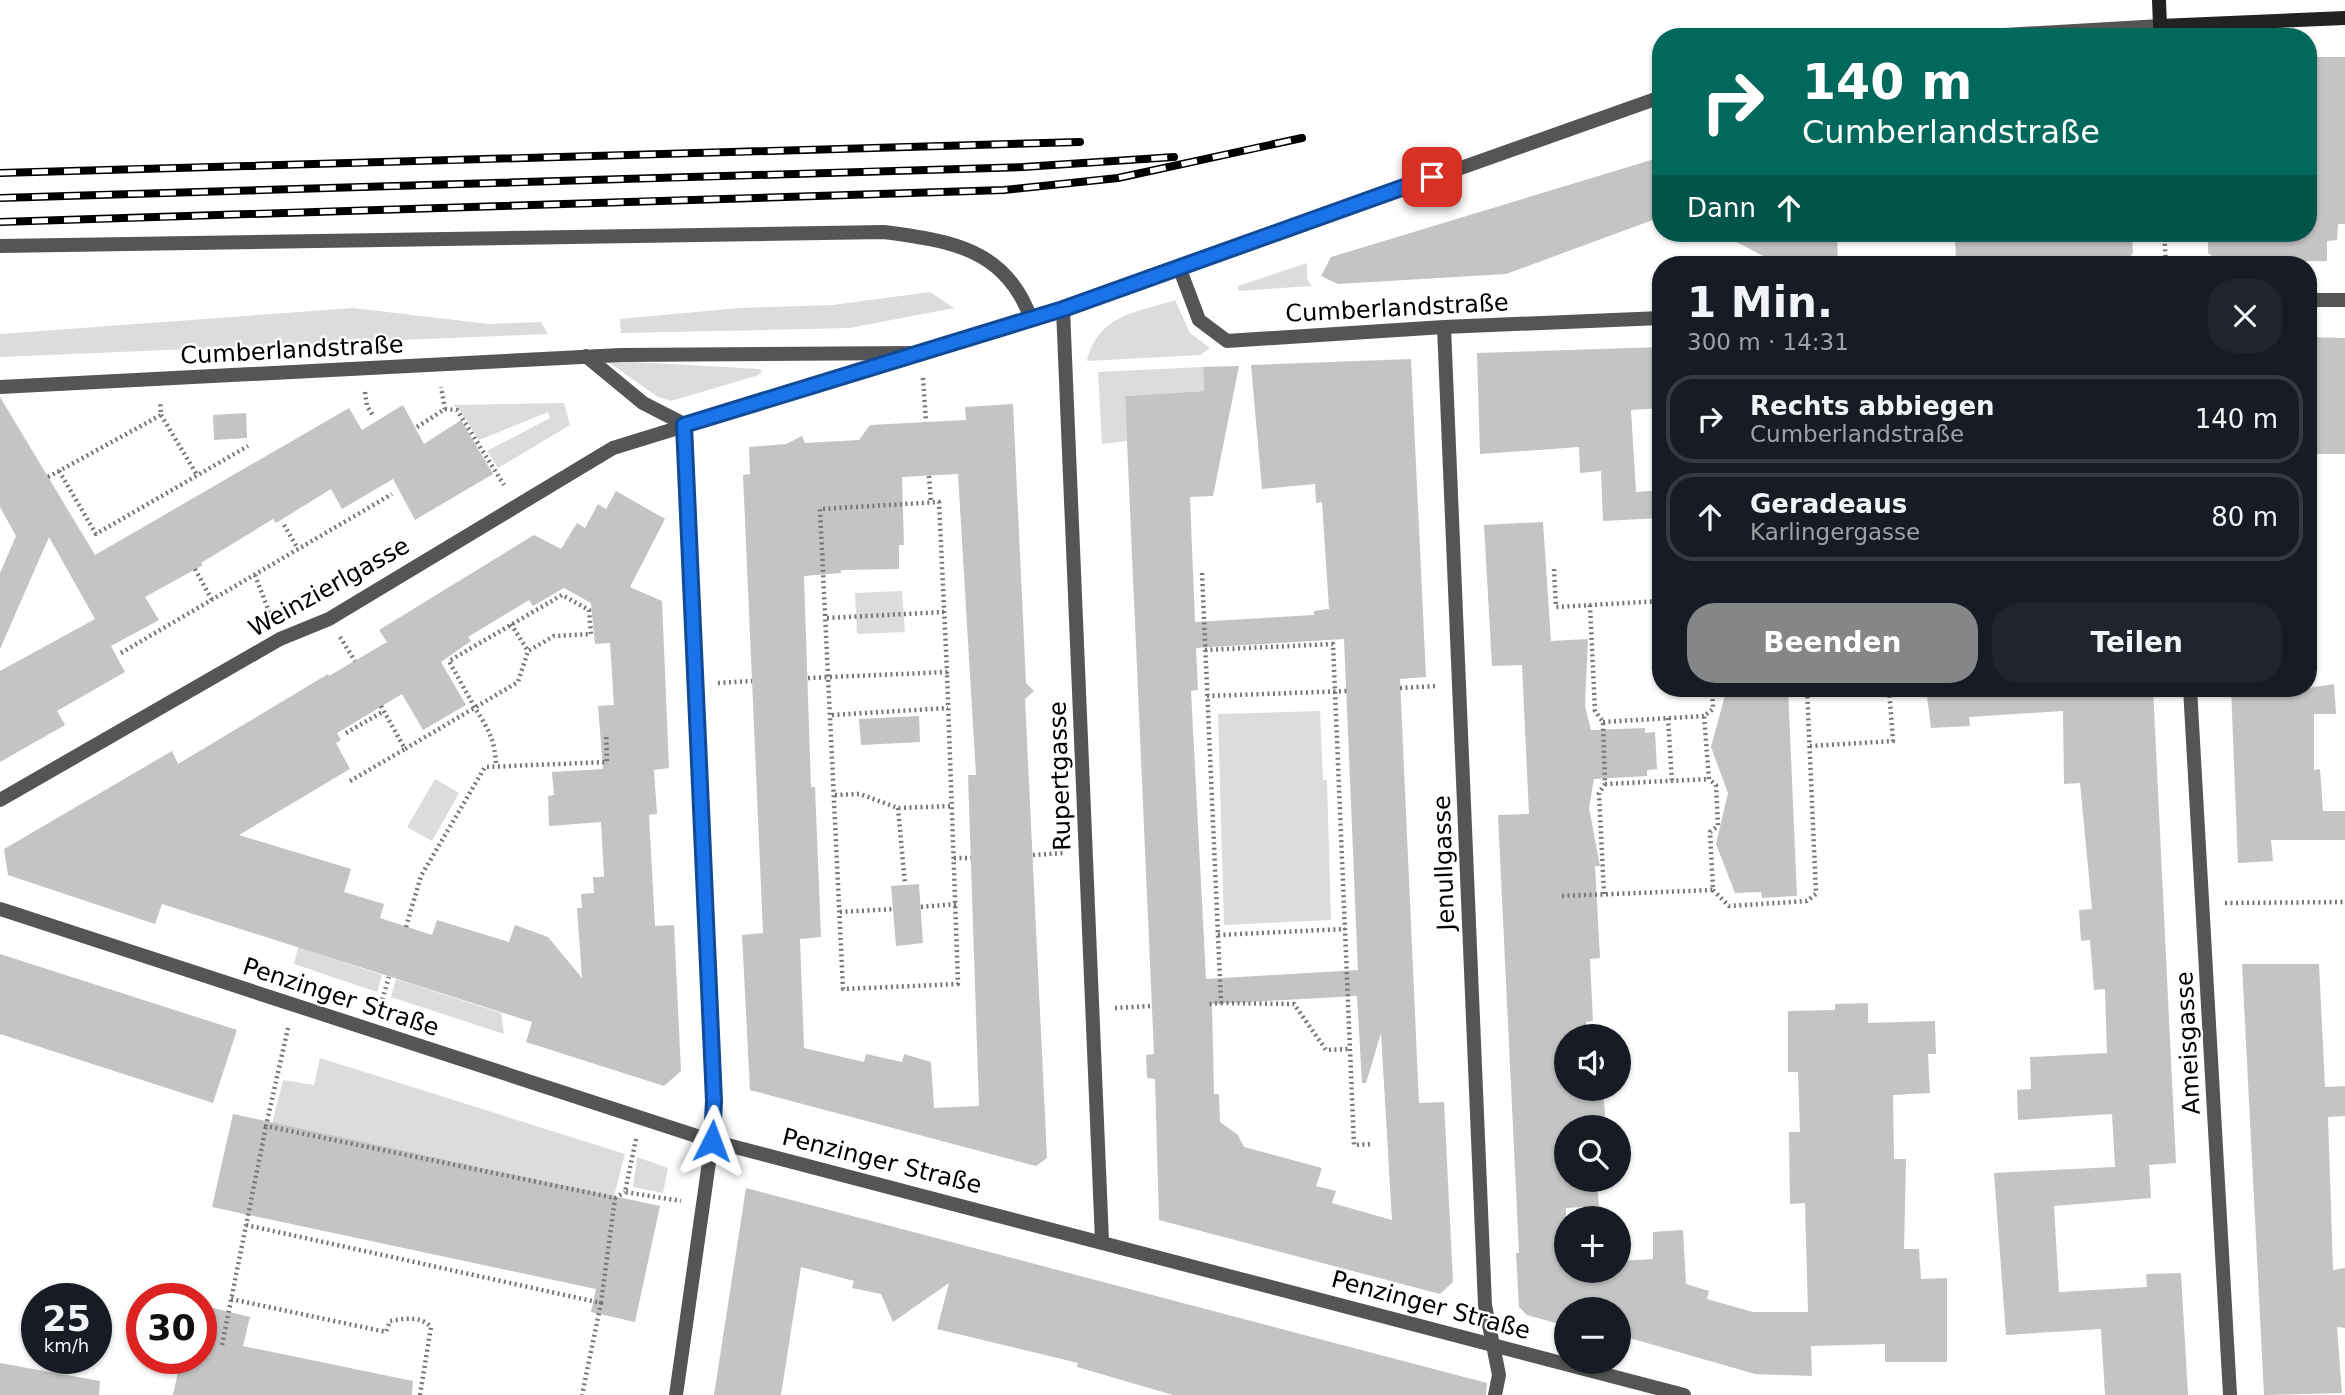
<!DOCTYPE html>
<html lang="de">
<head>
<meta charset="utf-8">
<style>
  body { margin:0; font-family:"DejaVu Sans",sans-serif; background:#20242c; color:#f1f3f6; height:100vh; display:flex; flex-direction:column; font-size:26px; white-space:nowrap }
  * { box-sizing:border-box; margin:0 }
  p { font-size:23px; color:#9ea1a6 }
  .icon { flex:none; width:38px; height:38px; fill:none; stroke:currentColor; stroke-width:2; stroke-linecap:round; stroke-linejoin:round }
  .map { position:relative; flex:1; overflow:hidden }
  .drawer { position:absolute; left:1652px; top:256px; width:665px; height:441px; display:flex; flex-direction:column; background:#171b24; border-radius:28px; box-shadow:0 2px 5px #0004 }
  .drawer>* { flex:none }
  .guide { position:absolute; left:1652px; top:28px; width:665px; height:214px; border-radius:28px; box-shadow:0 2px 5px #0004; background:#00695c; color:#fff; overflow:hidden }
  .buttons { position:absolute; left:1554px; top:1024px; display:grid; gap:14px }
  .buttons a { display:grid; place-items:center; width:77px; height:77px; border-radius:50%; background:#171b24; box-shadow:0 2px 5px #0004; font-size:35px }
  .speed { position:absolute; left:21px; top:1283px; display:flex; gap:14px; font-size:35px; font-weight:700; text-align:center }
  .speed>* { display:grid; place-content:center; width:91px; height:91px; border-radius:50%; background:#171b24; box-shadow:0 2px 5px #0004; line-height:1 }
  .speed small { font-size:18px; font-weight:400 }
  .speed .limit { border:10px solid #d22; background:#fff; color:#111 }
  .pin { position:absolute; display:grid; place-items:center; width:60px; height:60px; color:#fff; margin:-30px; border-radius:14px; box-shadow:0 4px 10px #0006 }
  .me { position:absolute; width:77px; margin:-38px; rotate:3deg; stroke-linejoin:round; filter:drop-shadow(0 0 5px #0008) }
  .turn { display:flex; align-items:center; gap:24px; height:147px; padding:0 35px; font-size:32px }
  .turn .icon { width:91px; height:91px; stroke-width:2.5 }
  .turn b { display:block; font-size:49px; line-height:60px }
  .then { display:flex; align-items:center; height:66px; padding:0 35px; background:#0003; gap:14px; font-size:26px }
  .round { display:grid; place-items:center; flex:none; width:74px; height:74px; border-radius:28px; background:#20242c }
  .headline { display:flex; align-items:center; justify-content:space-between; height:119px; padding:0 35px }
  h1 { font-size:42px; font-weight:600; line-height:52px }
  .button { display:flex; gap:14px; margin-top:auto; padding:14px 35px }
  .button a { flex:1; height:80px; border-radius:28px; background:#858687; color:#fff; font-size:28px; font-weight:600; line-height:80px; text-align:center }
  .button a+a { background:#20242c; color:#f1f3f6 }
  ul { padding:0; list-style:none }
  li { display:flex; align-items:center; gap:21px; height:88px; margin:0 14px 10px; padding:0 21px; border:4px solid #363941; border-radius:28px }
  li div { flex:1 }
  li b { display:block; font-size:26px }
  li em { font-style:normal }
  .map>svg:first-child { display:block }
  .green { fill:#dcdcdc }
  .building { fill:#c4c4c4; fill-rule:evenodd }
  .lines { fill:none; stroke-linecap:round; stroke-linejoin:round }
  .path { stroke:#777; stroke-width:4.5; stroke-dasharray:2 3.5; stroke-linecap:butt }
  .service { stroke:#555; stroke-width:14 }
  .minor { stroke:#555; stroke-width:14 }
  .tertiary { stroke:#555; stroke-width:14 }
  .secondary { stroke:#222; stroke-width:14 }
  .rail-casing { stroke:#000; stroke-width:8 }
  .rail { stroke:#fff; stroke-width:5; stroke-dasharray:16; stroke-linecap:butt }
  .route-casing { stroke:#114b97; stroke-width:18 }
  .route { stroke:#1a73e8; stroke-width:12 }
  .labels { text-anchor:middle; stroke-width:5; stroke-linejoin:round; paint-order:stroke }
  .street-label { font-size:24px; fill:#000; stroke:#fff }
</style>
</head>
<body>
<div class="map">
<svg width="2345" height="1395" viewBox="0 0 2345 1395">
  <rect width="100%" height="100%" fill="#fff"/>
  <!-- green -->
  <path class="green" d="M 1307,263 L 1307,279 L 1312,286 L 1238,291 L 1238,286 Z
    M 930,292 L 954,308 L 850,328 L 621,333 L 620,319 L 739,308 L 833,305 Z
    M 1175,300 L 1190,333 L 1210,348 L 1200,355 L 1087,361 C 1098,315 1135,313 1175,300 Z
    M 353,308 L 489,324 L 541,322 L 548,334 L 0,357 L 0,334 Z
    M 615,361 L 759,369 L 762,371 L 759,375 L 671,401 L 658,397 L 608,362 Z
    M 1203,367 L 1204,391 L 1125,396 L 1127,441 L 1102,444 L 1098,372 Z
    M 564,403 L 570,425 L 498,468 L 487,451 L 550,418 L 548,412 L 479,440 L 459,409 L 452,405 Z
    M 902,591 L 905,632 L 857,634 L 855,593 Z
    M 1320,711 L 1323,780 L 1327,780 L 1331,920 L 1224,925 L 1218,714 Z
    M 435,779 L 459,793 L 432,841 L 407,827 Z
    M 298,947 L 382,975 L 377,992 L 294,964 Z
    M 396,979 L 501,1013 L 504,1034 L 391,997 Z
    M 320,1058 L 625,1154 L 614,1196 L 272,1124 L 283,1080 L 314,1085 Z
    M 637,1157 L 668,1168 L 663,1193 L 633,1187 Z"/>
  <!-- building -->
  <path class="building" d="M 2308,57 L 2345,57 L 2345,224 L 2338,224 L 2337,240 L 2327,241 L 2327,261 L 2220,262 L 2208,253 L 2208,233 L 2308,233 Z
    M 1661,157 L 1661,217 L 1506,274 L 1338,284 L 1321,276 L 1331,257 Z
    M 1720,233 L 1837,233 L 1838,264 L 1778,264 Z
    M 1955,233 L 2132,233 L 2133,253 L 2126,261 L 1956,264 Z
    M 2308,337 L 2345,338 L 2345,454 L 2308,454 Z
    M 1661,347 L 1661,408 L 1631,410 L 1636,492 L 1661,490 L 1661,518 L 1603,521 L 1601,471 L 1580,473 L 1579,447 L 1480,454 L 1477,353 Z
    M 1411,359 L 1426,677 L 1400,679 L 1419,1103 L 1444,1102 L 1453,1282 L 1440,1294 L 1159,1220 L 1155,1079 L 1147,1078 L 1146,1055 L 1154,1054 L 1125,396 L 1204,391 L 1203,367 L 1239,366 L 1213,496 L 1190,497 L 1195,622 L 1314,615 L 1314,611 L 1329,609 L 1322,502 L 1316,503 L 1315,484 L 1262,489 L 1251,365 ZM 1344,639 L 1358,970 L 1206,979 L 1191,691 L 1198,690 L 1196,648 ZM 1357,996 L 1362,1083 L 1366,1083 L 1381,1033 L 1392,1220 L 1332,1203 L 1336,1191 L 1316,1186 L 1322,1168 L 1244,1147 L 1238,1135 L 1220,1122 L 1219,1094 L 1214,1094 L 1212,1004 Z
    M 0,397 L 95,555 L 349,408 L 362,430 L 403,405 L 424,444 L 461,420 L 493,474 L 415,520 L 393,479 L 342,509 L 331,489 L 276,523 L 273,519 L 201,563 L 203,565 L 145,597 L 159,620 L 111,646 L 125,672 L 57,711 L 65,725 L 0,762 L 0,671 L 95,619 L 49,537 L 0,649 L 0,573 L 16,536 L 0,507 Z
    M 1013,404 L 1026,683 L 1034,691 L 1025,699 L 1047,1158 L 1036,1166 L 750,1090 L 742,935 L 763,933 L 743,475 L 750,474 L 749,447 L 786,444 L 802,436 L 805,443 L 859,440 L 870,425 L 966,420 L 965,407 ZM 958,474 L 976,775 L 968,775 L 979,1106 L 934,1108 L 931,1062 L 904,1054 L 902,1062 L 866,1054 L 864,1062 L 804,1048 L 800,939 L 821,937 L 815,787 L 811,787 L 804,576 L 841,573 L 841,570 L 899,569 L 899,545 L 904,545 L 902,477 Z
    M 246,413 L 247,438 L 214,440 L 213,415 Z
    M 616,491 L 665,519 L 630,587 L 662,601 L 669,768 L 654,770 L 657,814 L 649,815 L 655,926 L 674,925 L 681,1071 L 664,1086 L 526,1042 L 532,1022 L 162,904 L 155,924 L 8,875 L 4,849 L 172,751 L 178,764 L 328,674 L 329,676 L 387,642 L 379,630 L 534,535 L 561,549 L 577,523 L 585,528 L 598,504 L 606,509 ZM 564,588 L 591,603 L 595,644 L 610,643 L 614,705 L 598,706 L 603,769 L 552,772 L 554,795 L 548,796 L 549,826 L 601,822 L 604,877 L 593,877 L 594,893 L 581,894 L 582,908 L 577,908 L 582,978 L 548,937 L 515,925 L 509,942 L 437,920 L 432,935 L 380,918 L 384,904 L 344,892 L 351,869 L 239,835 L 350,769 L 336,743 L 341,740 L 337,733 L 402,694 L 423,730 L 466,705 L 441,662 L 471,641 L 468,637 L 529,600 L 533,606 Z
    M 1543,522 L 1551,641 L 1588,639 L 1585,706 L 1591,730 L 1645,728 L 1645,733 L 1655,732 L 1657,769 L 1647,770 L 1647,776 L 1594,779 L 1589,808 L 1600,866 L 1595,866 L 1600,958 L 1590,959 L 1593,1021 L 1586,1022 L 1587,1036 L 1566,1036 L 1566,1088 L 1603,1088 L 1606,1127 L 1566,1127 L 1566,1180 L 1597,1180 L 1599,1206 L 1566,1208 L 1566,1270 L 1619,1270 L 1619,1261 L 1653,1259 L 1653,1232 L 1683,1230 L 1686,1284 L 1709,1291 L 1707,1299 L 1753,1312 L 1808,1312 L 1805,1203 L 1790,1204 L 1789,1132 L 1800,1132 L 1798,1072 L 1788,1072 L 1788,1011 L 1835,1010 L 1835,1004 L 1868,1003 L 1868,1023 L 1935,1021 L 1936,1054 L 1928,1054 L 1930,1093 L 1893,1095 L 1894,1159 L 1906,1159 L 1904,1249 L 1919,1249 L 1921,1279 L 1947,1278 L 1947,1362 L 1885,1362 L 1885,1344 L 1811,1346 L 1812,1376 L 1755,1374 L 1619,1335 L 1619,1309 L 1566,1309 L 1566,1326 L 1527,1315 L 1519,1307 L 1516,1253 L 1519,1253 L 1498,815 L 1529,814 L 1522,665 L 1492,666 L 1484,525 Z
    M 2334,684 L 2336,714 L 2314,714 L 2314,770 L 2320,769 L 2323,811 L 2345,811 L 2345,840 L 2271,840 L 2273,861 L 2238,863 L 2231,688 L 2308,688 Z
    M 1727,688 L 1788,688 L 1797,896 L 1762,898 L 1761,892 L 1735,893 L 1716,844 L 1728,793 L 1711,747 Z
    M 1926,688 L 2153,688 L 2176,1163 L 2149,1165 L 2151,1198 L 2054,1206 L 2059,1292 L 2147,1287 L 2146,1274 L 2181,1273 L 2188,1395 L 2105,1395 L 2101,1329 L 2006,1335 L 1994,1173 L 2115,1167 L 2112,1114 L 2018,1120 L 2017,1090 L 2031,1089 L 2030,1057 L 2107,1053 L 2105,989 L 2094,990 L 2090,940 L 2081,941 L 2079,910 L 2092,909 L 2080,783 L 2064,784 L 2063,711 L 1969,717 L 1970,726 L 1931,728 Z
    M 919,716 L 920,742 L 861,745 L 859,719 Z
    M 919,884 L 923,943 L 896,946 L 891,886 Z
    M 0,954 L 237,1030 L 213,1103 L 0,1034 Z
    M 2242,964 L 2319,964 L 2325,1087 L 2345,1086 L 2345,1116 L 2328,1117 L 2333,1270 L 2345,1268 L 2345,1328 L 2337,1327 L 2342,1393 L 2264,1395 Z
    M 233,1114 L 660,1206 L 635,1322 L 591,1312 L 596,1289 L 212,1207 Z
    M 746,1188 L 1487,1383 L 1486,1395 L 1173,1395 L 1077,1367 L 1078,1363 L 937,1329 L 949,1283 L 893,1322 L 881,1294 L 852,1288 L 854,1281 L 801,1267 L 781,1395 L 714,1395 Z
    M 201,1305 L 250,1317 L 243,1346 L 413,1381 L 412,1395 L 173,1395 L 181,1358 L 201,1358 Z
    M 0,1363 L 100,1381 L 99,1395 L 0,1395 Z"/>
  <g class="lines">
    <!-- path -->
    <path class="path" d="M 2164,233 L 2166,264
      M 923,378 L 926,422
      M 365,392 L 367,406 L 374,417
      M 445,409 L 457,410 L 504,485
      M 161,415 L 197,475
      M 417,427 L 445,409 L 441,387
      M 59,471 L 96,534 L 248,446
      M 929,476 L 931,502
      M 48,477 L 161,415 L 160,401
      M 284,525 L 298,549
      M 195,569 L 212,600
      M 1554,569 L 1556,607 L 1661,601
      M 1202,573 L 1221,1003 L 1208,1004
      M 255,575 L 271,617
      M 1590,605 L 1595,711 L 1603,722 L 1605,784 L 1599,793 L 1604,894
      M 827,618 L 944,612
      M 511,624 L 528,651
      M 340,637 L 355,661
      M 1205,650 L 1333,644 L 1354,1145 L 1373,1144
      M 121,653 L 392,494
      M 808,678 L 947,672 L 939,502 L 820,509 L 843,989 L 958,984 L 947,672
      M 718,683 L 752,681
      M 1400,688 L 1437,686
      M 1207,696 L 1347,691
      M 381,706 L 405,749 L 518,682 L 528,651 L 554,636 L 591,634 L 589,610 L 562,595 L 449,661 L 475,708 C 489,730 495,740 496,766
      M 832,715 L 948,708
      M 1668,718 L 1672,781
      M 1603,722 L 1704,716
      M 346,733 L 384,711
      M 1810,746 L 1893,741 L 1889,688
      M 350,781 L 405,749
      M 1605,784 L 1709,779
      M 835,795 L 860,794 L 898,808 L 952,806
      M 898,808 L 905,884
      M 1033,855 L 1064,853
      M 954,858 L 971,858
      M 1713,890 L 1729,906 L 1807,901 L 1816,894 L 1807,688
      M 1562,896 L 1713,890 L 1710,832 L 1718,826 L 1716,785 L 1709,779 L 1704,716 L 1713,709 L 1712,688
      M 2225,903 L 2345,902
      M 921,907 L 956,904
      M 840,912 L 893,909
      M 406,927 L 421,876 L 485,767 L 607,762 L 606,735
      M 1218,935 L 1345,929
      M 1221,1003 L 1294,1004 L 1326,1050 L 1350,1049
      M 1115,1008 L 1151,1006
      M 379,1010 L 389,977
      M 288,1028 L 266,1126 L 615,1198 L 625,1192
      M 636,1139 L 625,1192 L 681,1201
      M 246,1225 L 601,1303 L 582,1395
      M 231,1299 L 386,1332 L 390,1321 C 404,1319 420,1315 431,1327 L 420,1395
      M 601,1303 L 615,1198
      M 222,1345 L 266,1126"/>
    <!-- service -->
    <path class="service" d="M 0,246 L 884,232 C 950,241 1006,248 1031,319"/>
    <!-- minor -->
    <path class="minor" d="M 1179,267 L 1199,320 L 1227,341 L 1444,327 L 1661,318
      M 2308,300 L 2345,300
      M 1063,309 L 1102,1241
      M 1444,327 L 1485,1305 L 1499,1375 L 1495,1395
      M 586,356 L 643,403 L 684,424 L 714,1101 L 712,1141 L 676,1395
      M 0,387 L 621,355 L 915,353
      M 2190,688 L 2230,1395"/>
    <!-- tertiary -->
    <path class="tertiary" d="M 1971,37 L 2160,26
      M 0,800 L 280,639 L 329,619 L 613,448 L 1063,309 L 1661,97
      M 0,909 L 712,1141 L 1684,1395"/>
    <!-- secondary -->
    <path class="secondary" d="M 2159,0 L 2160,26 L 2345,18"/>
    <!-- rail casing -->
    <g class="rail-casing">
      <path id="rail" d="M 0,173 L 1080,142
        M 0,198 L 1023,167 L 1174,157
        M 0,222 L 1004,190 L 1118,178 L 1302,138"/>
    </g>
    <!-- rail -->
    <use href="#rail" class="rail"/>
  </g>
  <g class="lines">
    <!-- route casing -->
    <g class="route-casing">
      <path id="route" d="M 712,1141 L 714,1101 L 684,425 L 1063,309 L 1432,177"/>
    </g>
    <!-- route -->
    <use href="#route" class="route"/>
  </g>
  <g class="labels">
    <!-- street labels -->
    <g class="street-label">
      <text transform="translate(1397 308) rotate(-3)" y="8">Cumberlandstraße</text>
      <text transform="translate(292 350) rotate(-3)" y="8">Cumberlandstraße</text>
      <text transform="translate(329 587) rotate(-29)" y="8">Weinzierlgasse</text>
      <text transform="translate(1060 776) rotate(-92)" y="8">Rupertgasse</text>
      <text transform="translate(1444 863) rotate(-92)" y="8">Jenullgasse</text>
      <text transform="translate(341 997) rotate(18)" y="8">Penzinger Straße</text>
      <text transform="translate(2188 1043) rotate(-93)" y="8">Ameisgasse</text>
      <text transform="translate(882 1161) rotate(14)" y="8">Penzinger Straße</text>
      <text transform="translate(1431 1305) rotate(15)" y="8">Penzinger Straße</text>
    </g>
  </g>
</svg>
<div class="buttons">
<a><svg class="icon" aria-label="sound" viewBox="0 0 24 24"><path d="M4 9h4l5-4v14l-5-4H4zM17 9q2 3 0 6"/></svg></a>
<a><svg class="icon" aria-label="search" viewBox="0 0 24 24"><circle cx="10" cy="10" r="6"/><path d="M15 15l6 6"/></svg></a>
<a>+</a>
<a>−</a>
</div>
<div class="speed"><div>25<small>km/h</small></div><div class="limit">30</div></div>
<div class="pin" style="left:1432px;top:177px;background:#d93025"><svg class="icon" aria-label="arrive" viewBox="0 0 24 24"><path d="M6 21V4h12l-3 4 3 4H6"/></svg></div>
<svg class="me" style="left:712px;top:1141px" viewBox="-20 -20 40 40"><path d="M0-17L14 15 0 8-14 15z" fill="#1a73e8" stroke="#fff" stroke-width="4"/></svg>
<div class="guide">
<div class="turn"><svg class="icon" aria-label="right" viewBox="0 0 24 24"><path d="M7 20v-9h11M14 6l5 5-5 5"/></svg><div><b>140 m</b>Cumberlandstraße</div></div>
<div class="then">Dann<svg class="icon" aria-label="ahead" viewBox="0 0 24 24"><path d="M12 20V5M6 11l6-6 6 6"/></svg></div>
</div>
<section class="drawer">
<div class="headline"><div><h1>1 Min.</h1><p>300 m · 14:31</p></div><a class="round"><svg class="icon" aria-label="close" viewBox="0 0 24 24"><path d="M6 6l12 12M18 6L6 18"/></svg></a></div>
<ul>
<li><svg class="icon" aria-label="right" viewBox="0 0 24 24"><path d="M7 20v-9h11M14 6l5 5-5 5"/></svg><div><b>Rechts abbiegen</b><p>Cumberlandstraße</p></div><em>140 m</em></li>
<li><svg class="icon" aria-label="ahead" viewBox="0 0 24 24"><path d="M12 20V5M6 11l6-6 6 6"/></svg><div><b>Geradeaus</b><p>Karlingergasse</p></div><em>80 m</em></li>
</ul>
<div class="button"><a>Beenden</a><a>Teilen</a></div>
</section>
</div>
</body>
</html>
